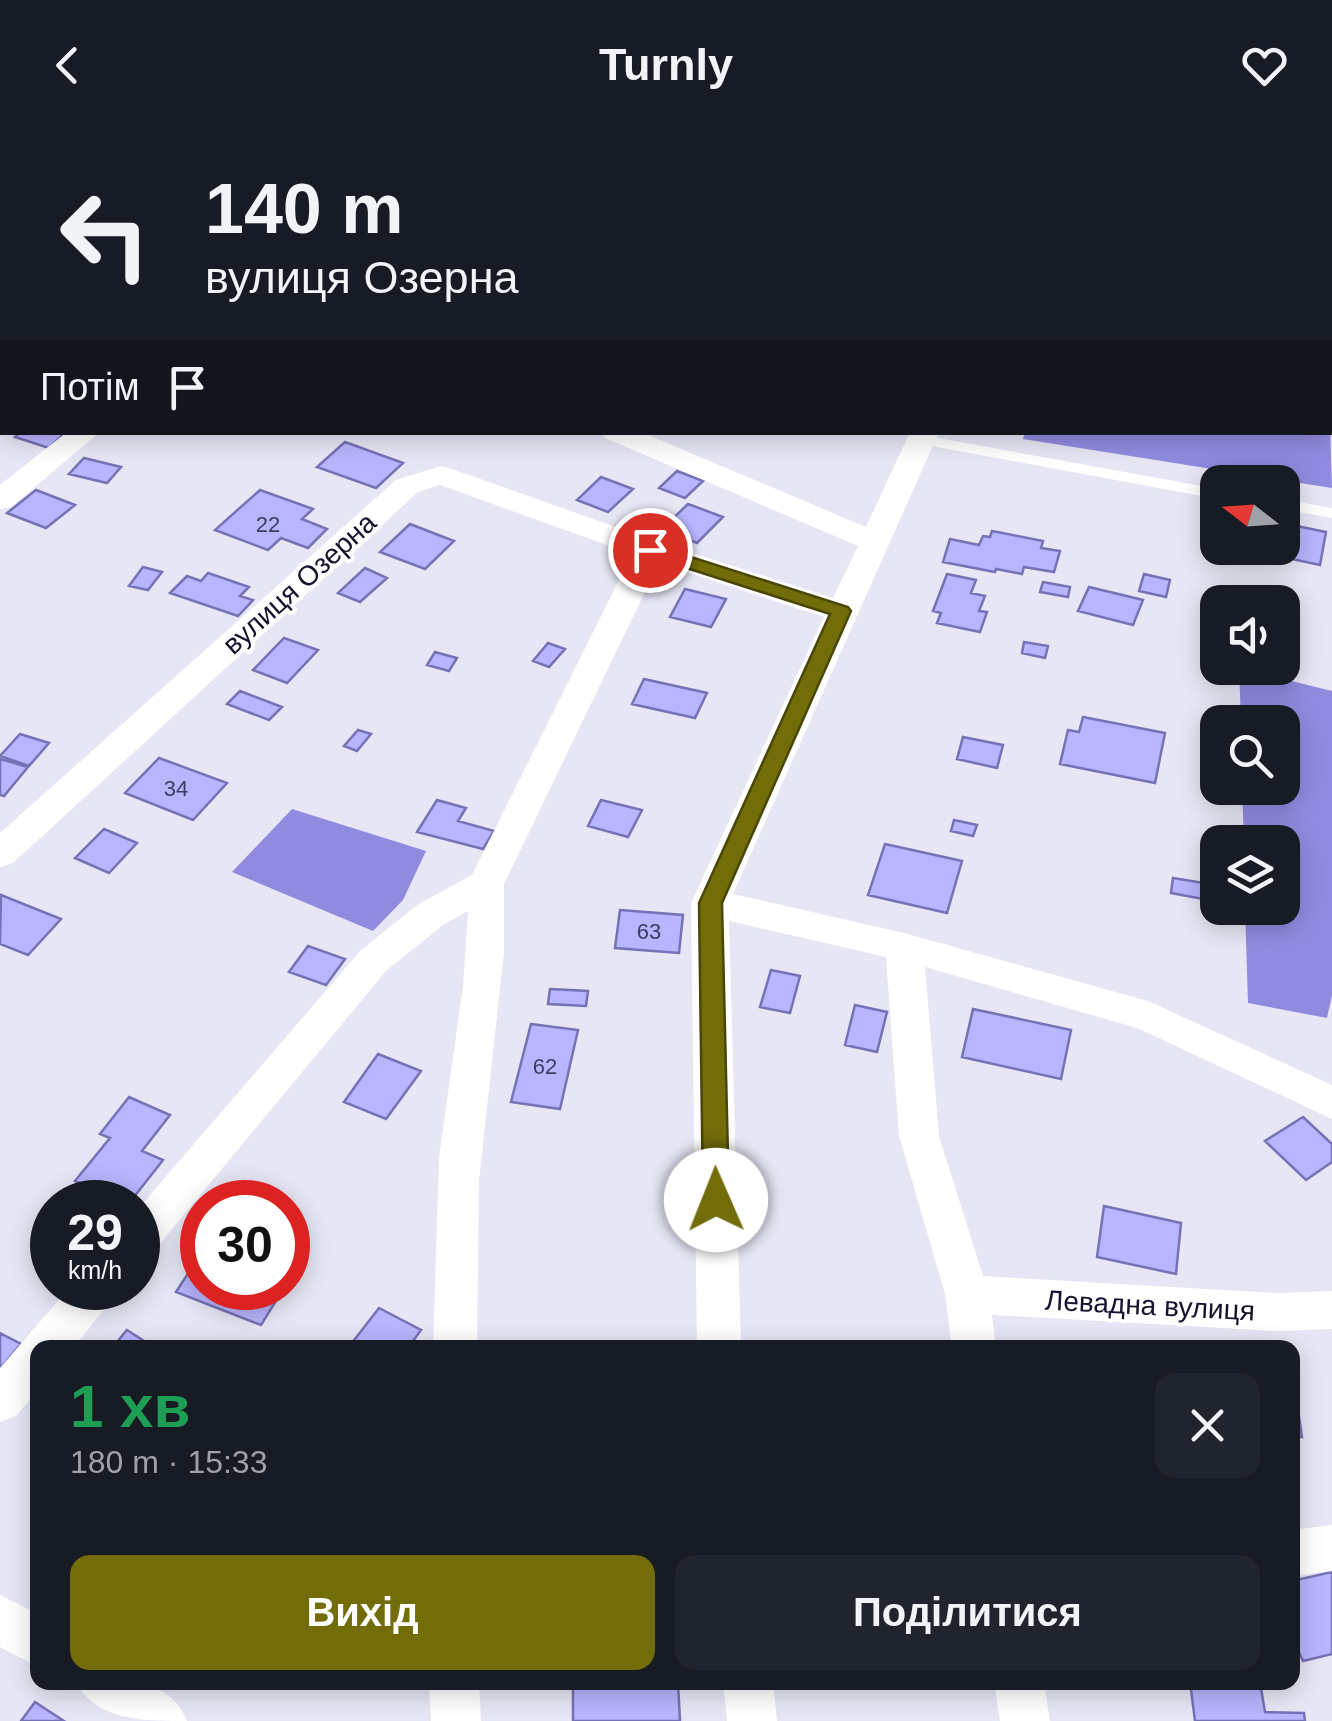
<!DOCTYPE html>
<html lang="uk">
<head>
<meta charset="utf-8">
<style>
  body { margin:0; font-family:Helvetica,sans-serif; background:#20242c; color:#f1f3f6; height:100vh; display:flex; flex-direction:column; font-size:38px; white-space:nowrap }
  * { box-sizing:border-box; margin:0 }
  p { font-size:32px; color:#9ea1a6 }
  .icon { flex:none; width:55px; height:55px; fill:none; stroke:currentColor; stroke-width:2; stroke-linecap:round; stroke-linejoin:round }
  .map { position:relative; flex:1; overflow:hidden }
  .side { position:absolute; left:30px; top:1210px; width:1270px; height:350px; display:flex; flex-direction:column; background:#171b24; border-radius:20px; box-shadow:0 5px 25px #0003 }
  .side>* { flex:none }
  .banner { position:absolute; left:0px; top:0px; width:1332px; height:305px; box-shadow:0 5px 25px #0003; background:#171b24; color:#f1f3f6; overflow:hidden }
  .needle { width:65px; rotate:287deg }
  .buttons { position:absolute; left:1200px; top:335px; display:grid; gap:20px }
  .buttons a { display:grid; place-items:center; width:100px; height:100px; border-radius:20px; background:#171b24; box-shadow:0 5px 25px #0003; font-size:50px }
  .speed { position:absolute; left:30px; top:1050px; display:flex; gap:20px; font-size:50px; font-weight:700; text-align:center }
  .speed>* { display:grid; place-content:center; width:130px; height:130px; border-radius:50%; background:#171b24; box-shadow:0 5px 25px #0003; line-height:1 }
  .speed small { font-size:25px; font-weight:400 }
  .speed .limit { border:15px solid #d22; background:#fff; color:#111 }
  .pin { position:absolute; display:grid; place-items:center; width:85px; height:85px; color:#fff; margin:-42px; border:5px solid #fff; border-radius:50%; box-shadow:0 2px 10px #0007 }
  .me { position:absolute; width:110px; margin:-55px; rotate:359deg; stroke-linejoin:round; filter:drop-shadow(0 0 8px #0008) }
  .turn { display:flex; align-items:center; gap:35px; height:210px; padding:0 40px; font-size:45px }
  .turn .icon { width:130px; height:130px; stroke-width:2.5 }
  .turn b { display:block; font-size:70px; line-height:85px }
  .then { display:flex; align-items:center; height:95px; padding:0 40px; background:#0003; gap:20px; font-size:38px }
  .round { display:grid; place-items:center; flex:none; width:105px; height:105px; border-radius:20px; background:#20242c }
  .overview { display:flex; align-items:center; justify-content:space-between; height:170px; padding:0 40px }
  h1 { font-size:60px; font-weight:600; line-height:75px; color:#1e9e55 }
  .cta { display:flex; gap:20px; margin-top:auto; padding:20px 40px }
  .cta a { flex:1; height:115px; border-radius:20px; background:#726c09; color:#fff; font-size:40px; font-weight:600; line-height:115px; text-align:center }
  .cta a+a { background:#20242c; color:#f1f3f6 }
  header { display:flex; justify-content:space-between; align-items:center; height:130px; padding:0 40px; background:#171b24; font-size:45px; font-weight:600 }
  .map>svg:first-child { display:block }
  .water { fill:#918be0 }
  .building { fill:#b9b5fe; stroke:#7672b6; stroke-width:2.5 }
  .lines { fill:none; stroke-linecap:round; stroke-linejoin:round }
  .lane { fill:#fff; fill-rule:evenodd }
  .street { fill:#fff; fill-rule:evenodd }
  .route { fill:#726c09; stroke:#4a4606; stroke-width:2.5 }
  .labels { text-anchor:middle; stroke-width:8; stroke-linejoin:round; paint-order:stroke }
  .number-label { font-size:22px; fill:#3f3c62 }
  .street-label { font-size:28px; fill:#16132e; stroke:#fff }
</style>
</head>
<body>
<header><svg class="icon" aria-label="back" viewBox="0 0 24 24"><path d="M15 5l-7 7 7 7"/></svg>Turnly<svg class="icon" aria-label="heart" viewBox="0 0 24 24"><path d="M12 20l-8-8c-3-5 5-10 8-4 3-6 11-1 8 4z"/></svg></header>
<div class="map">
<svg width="1332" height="1591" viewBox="0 0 1332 1591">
  <rect width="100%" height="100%" fill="#e6e6f5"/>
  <!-- water -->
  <path class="water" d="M 1330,296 L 1332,358 L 1023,309 L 1025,302 L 1330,302 Z
    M 1239,538 L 1332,561 L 1332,865 L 1327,888 L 1248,873 L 1245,778 L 1282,778 L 1282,712 L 1244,712 L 1242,658 L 1282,658 L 1282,592 L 1241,592 Z
    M 292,679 L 426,721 L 403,770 L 373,801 L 232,742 Z"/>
  <!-- building -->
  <path class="building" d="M 21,302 L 66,302 L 49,318 L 15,307 Z
    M 345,312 L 403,333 L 376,358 L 317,337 Z
    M 84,328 L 121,337 L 107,353 L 69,344 Z
    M 677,341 L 703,351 L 685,368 L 659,358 Z
    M 601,347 L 633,359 L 608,382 L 577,370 Z
    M 36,360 L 75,375 L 46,398 L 7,383 Z
    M 260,360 L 313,379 L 302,389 L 327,399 L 308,418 L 281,408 L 268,420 L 215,400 Z
    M 688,374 L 723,387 L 697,413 L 662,399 Z
    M 1282,393 L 1326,402 L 1320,435 L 1259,422 L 1260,418 L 1282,418 Z
    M 410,394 L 454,411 L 425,439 L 380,422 Z
    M 992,401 L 1043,411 L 1041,418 L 1060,421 L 1054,442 L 1024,437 L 1022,444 L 996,439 L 995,442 L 943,432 L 950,409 L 979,415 L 983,406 L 990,407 Z
    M 143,437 L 162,442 L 148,460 L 129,456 Z
    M 365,438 L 387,448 L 360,472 L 338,463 Z
    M 208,443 L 249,457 L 240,466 L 253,470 L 238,486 L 170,463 L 187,446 L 201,451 Z
    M 947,444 L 976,450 L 971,463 L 985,466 L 979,481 L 987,482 L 980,502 L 937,493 L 941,483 L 933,481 Z
    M 1144,444 L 1170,450 L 1166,467 L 1139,461 Z
    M 1043,452 L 1070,457 L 1068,467 L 1040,462 Z
    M 1089,457 L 1143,470 L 1133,495 L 1078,481 Z
    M 685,459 L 726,469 L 711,497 L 670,487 Z
    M 284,508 L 318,520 L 287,553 L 253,540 Z
    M 1024,512 L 1048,516 L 1045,528 L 1022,523 Z
    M 548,513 L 565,519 L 549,537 L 533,531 Z
    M 435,522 L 457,528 L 449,541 L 427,535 Z
    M 644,549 L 707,563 L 695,588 L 632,574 Z
    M 240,561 L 282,577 L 269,590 L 227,574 Z
    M 1083,587 L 1165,603 L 1155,653 L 1060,634 L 1068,600 L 1079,602 Z
    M 358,600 L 371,604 L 357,621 L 344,616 Z
    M 20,604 L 49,613 L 29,636 L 0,626 Z
    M 963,607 L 1003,615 L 997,638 L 957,629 Z
    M 159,628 L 227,653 L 193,690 L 125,663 Z
    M 0,629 L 28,637 L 4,666 L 0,665 Z
    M 437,670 L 466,678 L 458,691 L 494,701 L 483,719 L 417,702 Z
    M 601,670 L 642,680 L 628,707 L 588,696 Z
    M 954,690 L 977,695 L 973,706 L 951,701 Z
    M 104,699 L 137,713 L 109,743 L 75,728 Z
    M 885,714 L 962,731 L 947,783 L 868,765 Z
    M 1173,748 L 1204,753 L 1203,769 L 1171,763 Z
    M 1,765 L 61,789 L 28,825 L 0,814 Z
    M 620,780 L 683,785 L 679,823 L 615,818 Z
    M 308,816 L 345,829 L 326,855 L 289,842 Z
    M 771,840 L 800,846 L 790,883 L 760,877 Z
    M 550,859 L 588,861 L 586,876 L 548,874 Z
    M 855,875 L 887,882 L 877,922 L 845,915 Z
    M 973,879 L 1071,900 L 1061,949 L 962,927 Z
    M 531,894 L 578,900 L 560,979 L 511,972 Z
    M 378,924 L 421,941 L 386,989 L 344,972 Z
    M 129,967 L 170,985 L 142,1021 L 163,1030 L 130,1072 L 122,1072 L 75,1051 L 110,1008 L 100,1004 Z
    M 1303,987 L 1332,1014 L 1332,1032 L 1306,1050 L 1265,1011 Z
    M 1104,1076 L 1181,1093 L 1176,1144 L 1097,1127 Z
    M 202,1122 L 202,1158 L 284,1158 L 261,1195 L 176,1162 Z
    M 379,1178 L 421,1200 L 408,1218 L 348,1218 Z
    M 127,1200 L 155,1218 L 112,1218 Z
    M 0,1203 L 21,1214 L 0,1239 Z
    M 1292,1258 L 1295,1258 L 1302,1307 L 1292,1306 Z
    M 1332,1442 L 1332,1524 L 1303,1531 L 1292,1507 L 1292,1451 Z
    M 573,1552 L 678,1552 L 680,1591 L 573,1591 Z
    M 1190,1552 L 1260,1552 L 1265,1582 L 1304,1583 L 1305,1591 L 1195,1591 Z
    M 35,1572 L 64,1591 L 21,1591 Z"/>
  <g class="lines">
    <!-- lane -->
    <path class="lane" d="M 922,305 L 1218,359 L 1218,369 L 916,313 L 916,307 Z
      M 1282,369 L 1332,378 L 1332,388 L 1282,379 Z"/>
    <!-- street -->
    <path class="street" d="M 940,0 L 969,0 L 970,2 L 942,2 Z
      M 1330,36 L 1332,36 L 1332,52 L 1330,52 Z
      M 0,40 L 2,41 L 2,57 L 0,56 Z
      M 2,87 L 2,104 L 0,105 L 0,88 Z
      M 1330,156 L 1332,156 L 1332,172 L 1330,172 Z
      M 67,302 L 100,302 L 11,377 L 0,379 L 0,355 Z
      M 601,302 L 641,302 L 866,397 L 910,302 L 939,302 L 733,764 L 904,803 L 1148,871 L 1332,955 L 1332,989 L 1137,898 L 925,837 L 939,1006 L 983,1146 L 1278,1163 L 1332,1161 L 1332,1199 L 1278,1201 L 992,1185 L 996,1218 L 952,1218 L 945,1164 L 899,1006 L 886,827 L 729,791 L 741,1218 L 697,1218 L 691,773 L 824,487 L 659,433 L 504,754 L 504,822 L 479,1051 L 477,1218 L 433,1218 L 439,1027 L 463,856 L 468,781 L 443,795 L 386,841 L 153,1122 L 138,1127 L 138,1079 L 360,821 L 417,775 L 472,745 L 632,424 L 440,355 L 418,362 L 13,733 L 0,737 L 0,703 L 396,350 L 441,336 L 452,339 L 661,413 L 833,468 L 858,416 L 605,308 Z
      M 69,1158 L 118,1158 L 111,1171 L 73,1218 L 38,1218 L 38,1260 L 16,1286 L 0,1292 L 0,1238 Z
      M 1332,1395 L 1332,1441 L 1292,1446 L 1292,1400 Z
      M 0,1465 L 38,1484 L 38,1537 L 0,1517 Z
      M 76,1552 C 119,1552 168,1544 187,1591 C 145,1591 95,1591 76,1552 Z
      M 429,1552 L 479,1552 L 481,1591 L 431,1591 Z
      M 723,1552 L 773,1552 L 777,1591 L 727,1591 Z
      M 994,1552 L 1044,1552 L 1050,1591 L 1000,1591 Z"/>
  </g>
  <!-- route -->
  <path class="route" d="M 650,414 L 848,477 L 851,481 L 722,773 L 729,1070 L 725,1077 L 716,1080 L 707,1077 L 703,1070 L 699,773 L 830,484 L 643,424 L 643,416 Z"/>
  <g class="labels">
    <!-- number labels -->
    <g class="number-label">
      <text x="268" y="402">22</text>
      <text x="176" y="666">34</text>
      <text x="649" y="809">63</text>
      <text x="545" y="944">62</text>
    </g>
    <!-- street labels -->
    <g class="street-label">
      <text transform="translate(299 453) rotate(-42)" y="10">вулиця Озерна</text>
      <text transform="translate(1150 1175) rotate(3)" y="10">Левадна вулиця</text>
    </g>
  </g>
</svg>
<div class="buttons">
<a><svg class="needle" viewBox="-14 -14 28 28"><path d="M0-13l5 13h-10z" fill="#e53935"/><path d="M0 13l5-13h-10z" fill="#9ea1a6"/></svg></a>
<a><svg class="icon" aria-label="sound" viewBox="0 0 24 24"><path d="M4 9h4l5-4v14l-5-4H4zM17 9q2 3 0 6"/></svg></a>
<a><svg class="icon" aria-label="search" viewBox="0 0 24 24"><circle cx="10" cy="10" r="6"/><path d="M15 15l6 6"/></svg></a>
<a><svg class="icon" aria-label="layers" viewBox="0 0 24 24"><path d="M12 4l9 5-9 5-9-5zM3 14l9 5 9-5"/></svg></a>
</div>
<div class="speed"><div>29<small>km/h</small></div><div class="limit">30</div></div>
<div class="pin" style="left:650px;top:420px;background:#d93025"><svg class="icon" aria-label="arrive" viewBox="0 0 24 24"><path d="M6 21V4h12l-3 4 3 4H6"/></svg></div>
<svg class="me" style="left:716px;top:1070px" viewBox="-20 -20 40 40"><circle r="19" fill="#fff"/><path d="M0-13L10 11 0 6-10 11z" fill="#726c09"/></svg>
<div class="banner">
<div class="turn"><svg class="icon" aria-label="left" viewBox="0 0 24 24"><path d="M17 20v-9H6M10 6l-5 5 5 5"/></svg><div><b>140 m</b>вулиця Озерна</div></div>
<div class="then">Потім<svg class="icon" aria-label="arrive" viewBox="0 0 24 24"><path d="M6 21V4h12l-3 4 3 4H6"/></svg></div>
</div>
<section class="side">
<div class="overview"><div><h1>1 хв</h1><p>180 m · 15:33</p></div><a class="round"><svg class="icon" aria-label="close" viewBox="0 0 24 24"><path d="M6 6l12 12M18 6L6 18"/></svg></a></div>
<div class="cta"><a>Вихід</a><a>Поділитися</a></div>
</section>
</div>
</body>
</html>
